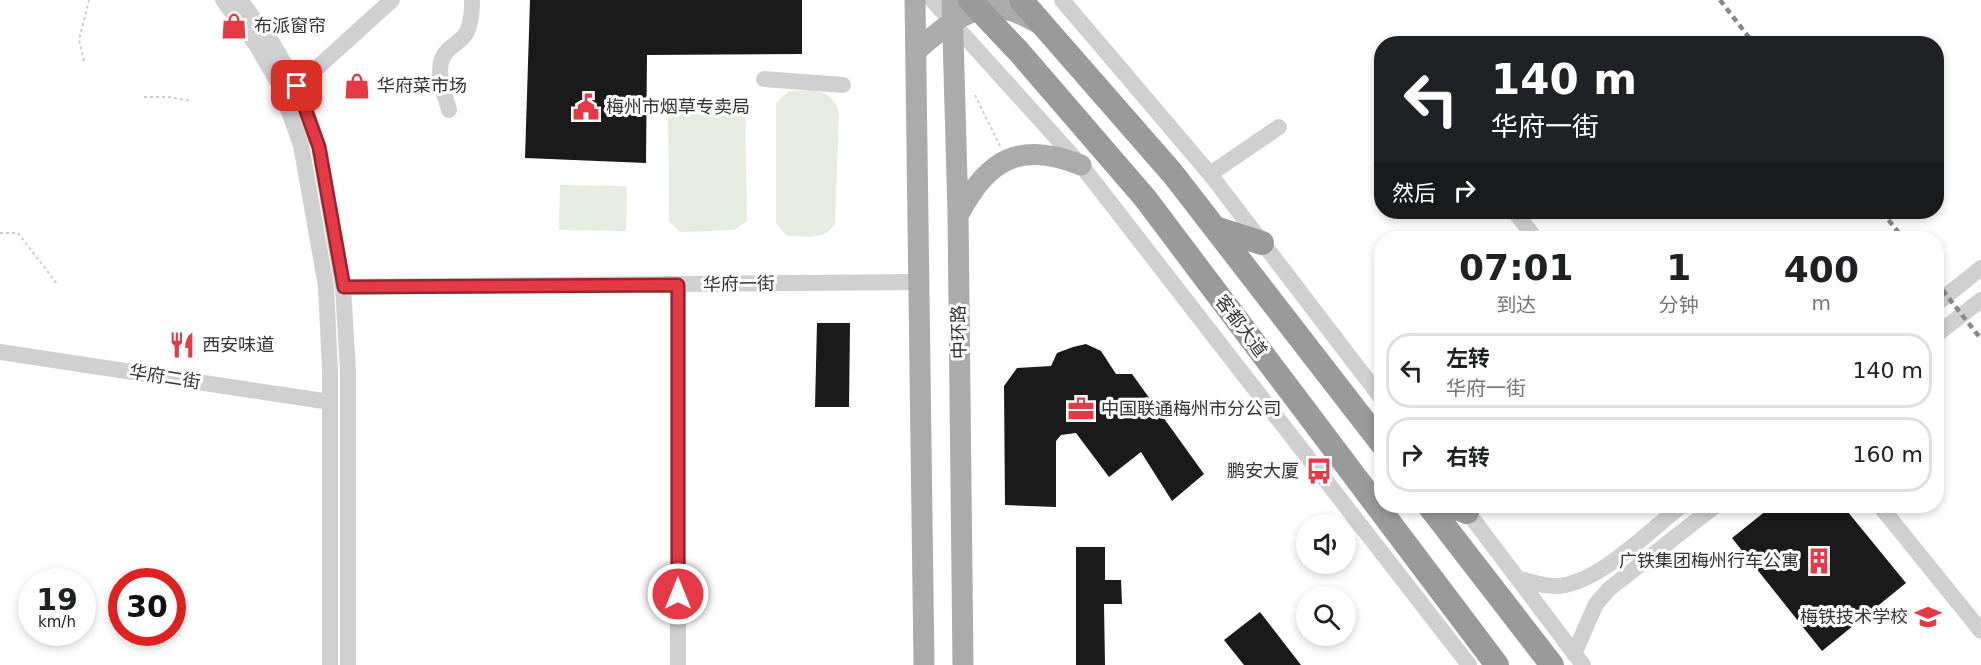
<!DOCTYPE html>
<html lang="zh">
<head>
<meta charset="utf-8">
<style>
  body { margin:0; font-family:"DejaVu Sans","Noto Sans SC",sans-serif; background:#f6f6f6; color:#202124; height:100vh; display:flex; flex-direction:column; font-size:22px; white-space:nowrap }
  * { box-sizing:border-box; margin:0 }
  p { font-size:20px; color:#757577 }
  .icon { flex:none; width:33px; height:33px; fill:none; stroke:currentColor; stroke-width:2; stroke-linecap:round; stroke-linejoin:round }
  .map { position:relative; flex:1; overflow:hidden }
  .panel { position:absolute; left:1374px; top:231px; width:570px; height:282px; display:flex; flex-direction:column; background:#fff; border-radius:24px; box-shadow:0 3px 9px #0003 }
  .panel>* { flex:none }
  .hud { position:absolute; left:1374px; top:36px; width:570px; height:183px; border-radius:24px; box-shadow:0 3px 9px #0003; background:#202124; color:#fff; overflow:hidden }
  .tools { position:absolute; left:1296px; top:514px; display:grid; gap:12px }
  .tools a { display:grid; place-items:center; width:60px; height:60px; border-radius:50%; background:#fff; box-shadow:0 3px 9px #0003; font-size:30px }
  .speed { position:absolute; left:18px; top:568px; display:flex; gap:12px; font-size:30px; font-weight:700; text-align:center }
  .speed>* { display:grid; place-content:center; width:78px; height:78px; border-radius:50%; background:#fff; box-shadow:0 3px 9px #0003; line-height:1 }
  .speed small { font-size:15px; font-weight:400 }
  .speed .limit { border:9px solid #d22; background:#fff; color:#111 }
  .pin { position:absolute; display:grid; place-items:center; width:51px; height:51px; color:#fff; margin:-26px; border-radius:12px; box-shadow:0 3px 9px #0006 }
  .me { position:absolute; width:66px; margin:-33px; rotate:0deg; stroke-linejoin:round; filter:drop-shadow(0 0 4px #0008) }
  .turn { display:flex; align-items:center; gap:21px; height:126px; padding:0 18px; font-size:27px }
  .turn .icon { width:78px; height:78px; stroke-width:2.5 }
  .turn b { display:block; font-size:42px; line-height:51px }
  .then { display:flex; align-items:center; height:57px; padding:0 18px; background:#0003; gap:12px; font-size:22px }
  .eta { display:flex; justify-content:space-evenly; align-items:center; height:102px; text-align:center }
  .eta b { font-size:36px; font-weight:600; line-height:42px }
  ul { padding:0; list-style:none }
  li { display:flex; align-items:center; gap:18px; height:75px; margin:0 12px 9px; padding:0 6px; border:3px solid #e0e0e0; border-radius:24px }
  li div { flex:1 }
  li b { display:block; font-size:22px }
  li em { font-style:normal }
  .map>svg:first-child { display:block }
  .green { fill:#e6ecdf }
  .building { fill:#1a1a1a }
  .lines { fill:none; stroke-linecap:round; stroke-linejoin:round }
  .path { stroke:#cdcdcd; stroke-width:2; stroke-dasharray:3 3; stroke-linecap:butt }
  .minor { stroke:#d0d0d0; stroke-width:16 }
  .major { stroke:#ababab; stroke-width:21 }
  .highway { stroke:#9a9a9a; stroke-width:24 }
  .rail { stroke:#888; stroke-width:4.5; stroke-dasharray:6 4.5; stroke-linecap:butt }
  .route-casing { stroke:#96252e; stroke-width:15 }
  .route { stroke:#e63946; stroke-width:10 }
  .labels { text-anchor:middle; stroke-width:6; stroke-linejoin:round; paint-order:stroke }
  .poi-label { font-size:18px; fill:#333; stroke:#fff; text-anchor:start }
  .street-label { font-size:18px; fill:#333; stroke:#fff }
</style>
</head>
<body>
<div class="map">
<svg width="1981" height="665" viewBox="0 0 1981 665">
  <rect width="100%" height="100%" fill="#fff"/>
  <!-- green -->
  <path class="green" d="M 789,91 C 813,91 828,86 839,111 L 835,223 C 827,241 804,236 787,236 L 776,223 L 776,103 Z
    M 735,96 L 745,104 L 747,221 L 734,230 L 680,232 L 669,221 L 668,107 L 678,98 Z
    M 560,185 L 627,186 L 626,231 L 559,230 Z"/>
  <!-- building -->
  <path class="building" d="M 530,0 L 802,0 L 802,54 L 647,55 L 646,163 L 525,158 Z
    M 817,323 L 850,323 L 849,407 L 815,407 Z
    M 1086,344 L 1101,351 L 1116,374 L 1132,374 L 1204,474 L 1172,501 L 1141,452 L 1109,477 L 1076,433 L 1061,435 L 1056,441 L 1056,507 L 1005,505 L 1004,386 L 1017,368 L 1051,366 L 1057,353 L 1073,347 Z
    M 1772,506 L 1843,506 L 1906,583 L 1822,651 L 1732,538 Z
    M 1076,547 L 1105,547 L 1105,580 L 1121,580 L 1122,604 L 1104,604 L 1105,665 L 1076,665 Z
    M 1260,612 L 1301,665 L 1244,665 L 1224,640 Z"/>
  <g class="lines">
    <!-- path -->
    <path class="path" d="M 84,61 L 79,40 L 89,0
      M 975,95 L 1000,146
      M 144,97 L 168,97 L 192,101
      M 0,233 L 18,233 L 58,285"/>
    <!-- minor -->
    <path class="minor" d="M 223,0 L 255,43 L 279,84 L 301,145 L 326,286 L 330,371 L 330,665
      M 240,0 L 273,44 L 297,86 L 319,147 L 343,287 L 348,372 L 348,665
      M 932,0 L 1081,165 L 1469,665
      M 1062,0 L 1210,174 L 1382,399
      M 764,79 L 843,85
      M 297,86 L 392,0
      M 449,110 C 445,95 436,75 442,59 C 447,46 457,45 464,36 C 471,28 472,10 472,0
      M 1210,174 L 1279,127
      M 1515,212 L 1535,238
      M 678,285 L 678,665
      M 343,287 L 919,282
      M 1936,304 L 1981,268
      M 1936,335 L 1981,300
      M 0,352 L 330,402
      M 1463,506 L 1583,665
      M 1880,506 L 1981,631
      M 1518,578 C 1530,582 1542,586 1554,586 C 1595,587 1649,531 1681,506
      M 1574,654 L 1596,604 L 1609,589 L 1715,506"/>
    <!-- major -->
    <path class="major" d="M 915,0 L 924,665
      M 952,0 L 958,214 L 963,665
      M 916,51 C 943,28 972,0 1012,11 C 1022,14 1032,20 1042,25
      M 959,214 C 988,158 1021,141 1081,165"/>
    <!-- highway -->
    <path class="highway" d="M 970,0 L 1020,53 L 1145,198 L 1497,665
      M 1021,0 L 1173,174 L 1382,444
      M 1215,228 L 1262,243
      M 1429,506 L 1552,665
      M 1452,506 L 1467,512"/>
    <!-- rail -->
    <path class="rail" d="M 1720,0 L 1754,44
      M 1882,212 L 1903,238
      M 1936,282 L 1981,339"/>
  </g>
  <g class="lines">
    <!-- route casing -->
    <g class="route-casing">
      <path id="route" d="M 297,86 L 319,147 L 344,287 L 678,285 L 678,594"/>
    </g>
    <!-- route -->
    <use href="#route" class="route"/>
  </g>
  <!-- icons -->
  <defs>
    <g id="shop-bare" transform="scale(2.07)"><path d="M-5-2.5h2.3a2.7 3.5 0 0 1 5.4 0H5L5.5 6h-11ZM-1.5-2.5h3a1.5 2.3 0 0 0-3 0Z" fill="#e63946" stroke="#fff" stroke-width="2.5" paint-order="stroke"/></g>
    <g id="civic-bare" transform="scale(2.07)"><path d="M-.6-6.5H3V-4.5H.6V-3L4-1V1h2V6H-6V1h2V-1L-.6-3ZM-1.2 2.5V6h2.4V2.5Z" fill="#e63946" stroke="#fff" stroke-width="2.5" paint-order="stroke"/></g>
    <g id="restaurant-bare" transform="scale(2.07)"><path d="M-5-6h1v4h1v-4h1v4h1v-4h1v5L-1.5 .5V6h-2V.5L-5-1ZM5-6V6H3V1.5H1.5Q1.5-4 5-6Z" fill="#e63946" stroke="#fff" stroke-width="2.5" paint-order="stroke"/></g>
    <g id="office-bare" transform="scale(2.07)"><path d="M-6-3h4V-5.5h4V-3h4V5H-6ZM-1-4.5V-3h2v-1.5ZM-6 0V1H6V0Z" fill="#e63946" stroke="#fff" stroke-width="2.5" paint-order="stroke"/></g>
    <g id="bus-bare" transform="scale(2.07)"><path d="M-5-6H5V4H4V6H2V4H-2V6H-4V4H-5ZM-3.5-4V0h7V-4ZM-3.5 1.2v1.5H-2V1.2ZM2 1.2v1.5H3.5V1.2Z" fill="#e63946" stroke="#fff" stroke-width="2.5" paint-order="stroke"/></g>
    <g id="building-bare" transform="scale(2.07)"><path d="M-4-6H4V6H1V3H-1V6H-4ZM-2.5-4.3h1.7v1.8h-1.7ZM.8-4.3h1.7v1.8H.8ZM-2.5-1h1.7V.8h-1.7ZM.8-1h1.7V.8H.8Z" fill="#e63946" stroke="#fff" stroke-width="2.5" paint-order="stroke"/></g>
    <g id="school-bare" transform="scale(2.07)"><path d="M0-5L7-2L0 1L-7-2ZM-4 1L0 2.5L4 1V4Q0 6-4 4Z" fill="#e63946" stroke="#fff" stroke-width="2.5" paint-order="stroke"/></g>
  </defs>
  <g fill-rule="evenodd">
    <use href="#shop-bare" x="234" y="26"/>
    <use href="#shop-bare" x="357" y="86"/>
    <use href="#civic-bare" x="586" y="107"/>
    <use href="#restaurant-bare" x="182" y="345"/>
    <use href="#office-bare" x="1081" y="409"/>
    <use href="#bus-bare" x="1319" y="471"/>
    <use href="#building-bare" x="1819" y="561"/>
    <use href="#school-bare" x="1928" y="617"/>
  </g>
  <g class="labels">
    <!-- poi labels -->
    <g class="poi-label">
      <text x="254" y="32">布派窗帘</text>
      <text x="377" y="92">华府菜市场</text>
      <text x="606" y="113">梅州市烟草专卖局</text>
      <text x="202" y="351">西安味道</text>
      <text x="1101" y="415">中国联通梅州市分公司</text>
      <text x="1299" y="477" text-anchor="end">鹏安大厦</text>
      <text x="1799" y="567" text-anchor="end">广铁集团梅州行车公寓</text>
      <text x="1908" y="623" text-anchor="end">梅铁技术学校</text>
    </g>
    <!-- street labels -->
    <g class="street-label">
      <text transform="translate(739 284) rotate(-1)" y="6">华府一街</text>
      <text transform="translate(1241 326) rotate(53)" y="6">客都大道</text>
      <text transform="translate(959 332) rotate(-91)" y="6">中环路</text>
      <text transform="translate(165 377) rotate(9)" y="6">华府二街</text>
    </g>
  </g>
</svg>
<div class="tools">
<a><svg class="icon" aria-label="sound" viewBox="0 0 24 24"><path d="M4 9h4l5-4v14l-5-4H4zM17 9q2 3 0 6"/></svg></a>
<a><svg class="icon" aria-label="search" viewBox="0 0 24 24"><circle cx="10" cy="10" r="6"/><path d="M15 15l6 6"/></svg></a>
</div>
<div class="speed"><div>19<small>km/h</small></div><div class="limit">30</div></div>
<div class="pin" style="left:297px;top:86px;background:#d93025"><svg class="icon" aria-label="arrive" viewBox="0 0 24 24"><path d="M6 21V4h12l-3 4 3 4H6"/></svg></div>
<svg class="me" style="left:678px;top:594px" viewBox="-20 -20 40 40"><circle r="17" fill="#e63946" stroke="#fff" stroke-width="3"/><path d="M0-11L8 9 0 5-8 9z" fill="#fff"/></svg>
<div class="hud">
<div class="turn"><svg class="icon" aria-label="left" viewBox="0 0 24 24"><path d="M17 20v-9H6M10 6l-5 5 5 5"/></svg><div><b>140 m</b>华府一街</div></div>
<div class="then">然后<svg class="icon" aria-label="right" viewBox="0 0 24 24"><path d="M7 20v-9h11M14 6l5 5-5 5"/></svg></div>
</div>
<section class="panel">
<div class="eta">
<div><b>07:01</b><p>到达</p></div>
<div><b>1</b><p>分钟</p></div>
<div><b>400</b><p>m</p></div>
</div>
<ul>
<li><svg class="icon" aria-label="left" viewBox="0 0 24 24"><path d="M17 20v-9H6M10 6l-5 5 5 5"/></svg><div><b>左转</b><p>华府一街</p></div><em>140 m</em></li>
<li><svg class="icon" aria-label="right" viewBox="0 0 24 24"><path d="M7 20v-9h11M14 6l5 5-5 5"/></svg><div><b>右转</b></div><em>160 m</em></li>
</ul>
</section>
</div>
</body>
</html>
